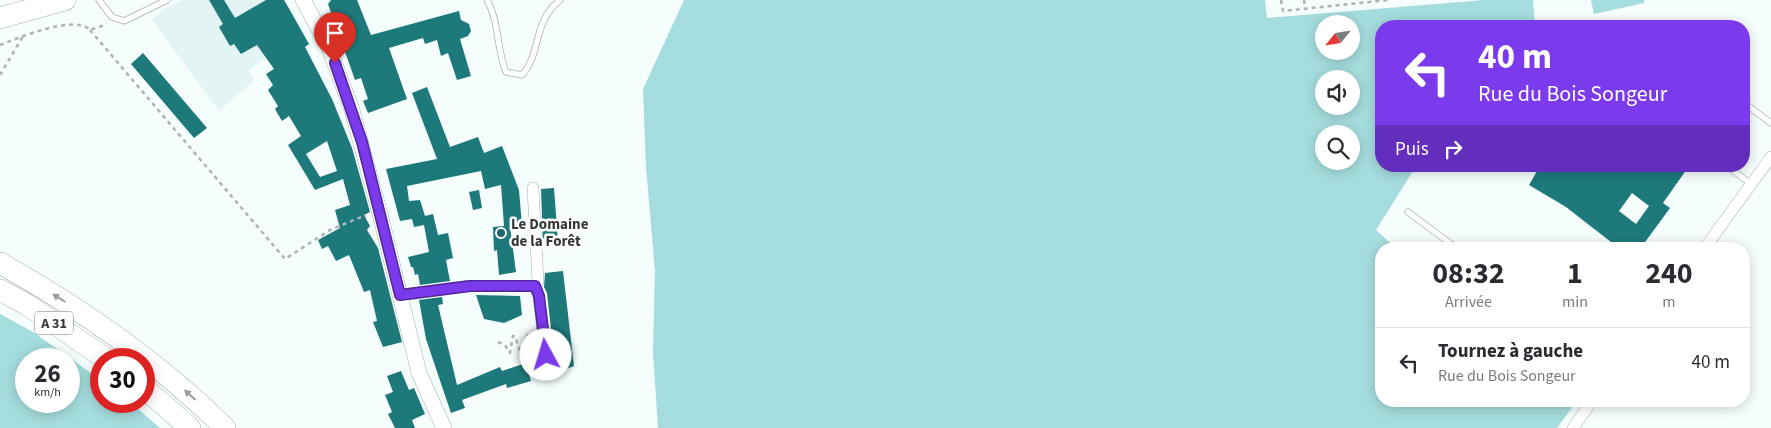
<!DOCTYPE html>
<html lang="fr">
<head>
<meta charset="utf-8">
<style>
  body { margin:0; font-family:"Source Sans 3",sans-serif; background:#f7f7f7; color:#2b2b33; height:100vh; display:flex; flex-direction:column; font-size:19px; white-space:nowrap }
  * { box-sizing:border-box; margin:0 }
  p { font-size:16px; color:#7c7c81 }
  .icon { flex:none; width:28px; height:28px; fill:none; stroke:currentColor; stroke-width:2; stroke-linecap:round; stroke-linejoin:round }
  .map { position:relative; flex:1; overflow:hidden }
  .sheet { position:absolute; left:1375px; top:242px; width:375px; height:165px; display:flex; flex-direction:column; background:#fff; border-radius:20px; box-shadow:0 2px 12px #0003 }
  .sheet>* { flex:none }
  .hud { position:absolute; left:1375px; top:20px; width:375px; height:152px; border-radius:20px; box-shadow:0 2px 12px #0003; background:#7c3aed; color:#fff; overflow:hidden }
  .needle { width:32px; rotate:240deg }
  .buttons { position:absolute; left:1315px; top:15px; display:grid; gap:10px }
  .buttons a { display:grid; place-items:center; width:45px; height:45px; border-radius:50%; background:#fff; box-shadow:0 2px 12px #0003; font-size:25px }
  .speed { position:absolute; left:15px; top:348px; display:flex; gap:10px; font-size:25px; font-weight:700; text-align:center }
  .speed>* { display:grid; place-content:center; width:65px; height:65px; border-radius:50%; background:#fff; box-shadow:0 2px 12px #0003; line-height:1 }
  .speed small { font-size:12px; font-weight:400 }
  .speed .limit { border:8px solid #d22; background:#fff; color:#111 }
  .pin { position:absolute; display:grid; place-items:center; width:42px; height:42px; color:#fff; margin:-51px -21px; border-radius:50% 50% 50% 0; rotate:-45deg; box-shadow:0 0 5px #0007 }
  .pin .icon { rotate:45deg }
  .me { position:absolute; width:55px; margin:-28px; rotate:354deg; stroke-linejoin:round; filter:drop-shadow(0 0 4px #0008) }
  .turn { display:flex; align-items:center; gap:18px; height:105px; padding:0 20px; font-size:22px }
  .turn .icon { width:65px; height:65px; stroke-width:2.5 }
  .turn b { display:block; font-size:35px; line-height:42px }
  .then { display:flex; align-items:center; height:48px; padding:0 20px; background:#0003; gap:10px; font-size:19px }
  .eta { display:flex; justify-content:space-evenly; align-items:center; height:85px; text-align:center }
  .eta b { font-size:30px; font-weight:700; line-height:35px }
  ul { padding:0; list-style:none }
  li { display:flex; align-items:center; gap:15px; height:70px; padding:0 20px; border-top:1px solid #e1e1e2 }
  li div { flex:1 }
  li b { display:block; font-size:19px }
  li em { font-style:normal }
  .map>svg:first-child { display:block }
  .built { fill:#e2f4f4 }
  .green { fill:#a5dcdd; fill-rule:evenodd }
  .building { fill:#1e797b; fill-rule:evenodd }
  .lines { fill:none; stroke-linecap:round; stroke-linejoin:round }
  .service-casing { stroke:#a8afb0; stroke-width:7 }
  .minor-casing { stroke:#a8afb0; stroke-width:12 }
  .tertiary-casing { stroke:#a8afb0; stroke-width:16 }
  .motorway-casing { stroke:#a8afb0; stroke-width:22 }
  .path { stroke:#aeb4b4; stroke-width:2.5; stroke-dasharray:4 4; stroke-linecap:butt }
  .service { stroke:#fff; stroke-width:5.5 }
  .minor { stroke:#fff; stroke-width:11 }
  .tertiary { stroke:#fff; stroke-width:15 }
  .motorway { stroke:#fff; stroke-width:21 }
  .oneway { fill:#9a9c9c }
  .route-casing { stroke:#51269a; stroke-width:12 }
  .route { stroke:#7c3aed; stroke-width:9 }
  .poi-dot { fill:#186669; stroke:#fff; stroke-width:2 }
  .labels { text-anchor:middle; stroke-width:5; stroke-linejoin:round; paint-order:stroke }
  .shield { fill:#fff; stroke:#727474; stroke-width:1 }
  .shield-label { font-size:14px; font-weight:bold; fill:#363939 }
  .poi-label { font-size:15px; font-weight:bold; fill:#363939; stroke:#fff; text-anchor:start }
</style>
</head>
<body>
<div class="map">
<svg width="1771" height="428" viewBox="0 0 1771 428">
  <rect width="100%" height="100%" fill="#f5fdfd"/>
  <!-- built -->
  <path class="built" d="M 183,0 L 284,0 L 297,23 L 266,57 L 249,70 L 254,81 L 219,111 L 152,20 L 164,9 Z"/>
  <!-- green -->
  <path class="green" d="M 684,0 L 1265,0 L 1267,18 L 1484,0 L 1533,0 L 1535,26 L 1381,26 L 1381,166 L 1416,166 L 1376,230 L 1397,249 L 1381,249 L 1381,401 L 1576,402 L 1557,428 L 658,428 L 653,352 L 655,271 L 646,167 L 643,89 ZM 1324,24 L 1351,24 L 1351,51 L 1324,51 ZM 1324,79 L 1351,79 L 1351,106 L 1324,106 ZM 1324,134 L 1351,134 L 1351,161 L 1324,161 Z
    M 1591,0 L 1644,0 L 1644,3 L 1594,14 Z
    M 1659,22 L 1657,26 L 1544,26 Z
    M 0,314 L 33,332 L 101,380 L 101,401 L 129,401 L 160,428 L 0,428 ZM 26,359 L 69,359 L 69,401 L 26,401 Z"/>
  <!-- building -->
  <path class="building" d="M 209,0 L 224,0 L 235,18 L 266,0 L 284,0 L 291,12 L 309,44 L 305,47 L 332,99 L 352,148 L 370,212 L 364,215 L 370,226 L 367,230 L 378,248 L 402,342 L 383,347 L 373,322 L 377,321 L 370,290 L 364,292 L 349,255 L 336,261 L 328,246 L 322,249 L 318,240 L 340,228 L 335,210 L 350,205 L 343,179 L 315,190 L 288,145 L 301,136 L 289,116 L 282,121 L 275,109 L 278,106 L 268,90 L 273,85 L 266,74 L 274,69 L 257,45 L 241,54 L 234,44 L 230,46 L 219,27 L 223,24 ZM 327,141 L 337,171 L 320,177 L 306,154 Z
    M 331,0 L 357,0 L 371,35 L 459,11 L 461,20 L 469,24 L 471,31 L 468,36 L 460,39 L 471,76 L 457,80 L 448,53 L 441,56 L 437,40 L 425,44 L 423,38 L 389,48 L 407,99 L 368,113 L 363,101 L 368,99 L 361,78 L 355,80 L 328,4 Z
    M 143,53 L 207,128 L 194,138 L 131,64 Z
    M 427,87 L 450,147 L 478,137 L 484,153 L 502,146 L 519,190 L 522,225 L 510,226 L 516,272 L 499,275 L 497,250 L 494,251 L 493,227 L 504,226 L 501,185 L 485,189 L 481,171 L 407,186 L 409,201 L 420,200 L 425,216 L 433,214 L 438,235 L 448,233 L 453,258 L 446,260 L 450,281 L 420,285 L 418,274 L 415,275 L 413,267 L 411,267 L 408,257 L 429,252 L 424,225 L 414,227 L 412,219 L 400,221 L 386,169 L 437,159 L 412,93 Z
    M 1540,166 L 1650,166 L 1655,170 L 1658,166 L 1689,166 L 1663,203 L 1670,208 L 1640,249 L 1620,249 L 1566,207 L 1529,185 ZM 1632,193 L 1649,206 L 1636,224 L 1619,211 Z
    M 554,188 L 558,242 L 543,244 L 541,189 Z
    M 479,190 L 482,208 L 473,210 L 469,192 Z
    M 563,271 L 574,366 L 556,373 L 547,293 L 544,287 L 545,273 Z
    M 476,295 L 520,296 L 522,315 L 504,323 L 484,319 Z
    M 442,297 L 443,304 L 438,305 L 457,385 L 500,367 L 502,371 L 529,362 L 532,373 L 529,374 L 531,381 L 507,388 L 506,384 L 462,400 L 465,408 L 451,413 L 426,339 L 419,300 Z
    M 401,371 L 409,390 L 414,388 L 425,414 L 412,420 L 415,428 L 395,428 L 388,414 L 392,412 L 385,395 L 393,392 L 387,376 Z"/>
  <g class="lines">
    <!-- service casing -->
    <g class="service-casing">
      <path id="service" d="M 99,0 L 112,17 L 124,21 L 167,0
        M 487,0 C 500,23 496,48 506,72 L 522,75 C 542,53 532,22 560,0
        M 1744,103 L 1771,123
        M 1727,166 L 1751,184
        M 1408,212 L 1458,249"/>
    </g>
    <!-- minor casing -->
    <g class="minor-casing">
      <path id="minor" d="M 533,188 L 538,282 L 535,286
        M 1704,249 L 1771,157
        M 535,286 L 539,297 L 547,371
        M 400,295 L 469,286 L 535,286
        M 1573,428 L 1592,401"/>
    </g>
    <!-- tertiary casing -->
    <g class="tertiary-casing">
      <path id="tertiary" d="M 303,0 L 329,48 L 352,110 L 379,210 L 419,373 L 444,428"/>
    </g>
    <!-- motorway casing -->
    <g class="motorway-casing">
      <path id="motorway" d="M 0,18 L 65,0
        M 0,263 C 82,309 158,362 225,428
        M 0,290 L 26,304 L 106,359
        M 144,388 L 190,428"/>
    </g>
    <!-- path -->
    <path class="path" d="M 1281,0 L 1283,11 L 1388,0
      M 1304,0 L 1305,8
      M 90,30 L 285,259 L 330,230 L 366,215
      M 0,45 C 18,38 75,14 90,30 L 107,24
      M 0,75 L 23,36
      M 498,342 L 505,345 L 510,353 L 513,336 L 515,336 L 520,351 L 523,350 L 527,334 L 531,341
      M 1603,406 L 1606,401"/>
    <!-- service -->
    <use href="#service" class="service"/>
    <!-- minor -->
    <use href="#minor" class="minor"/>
    <!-- tertiary -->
    <use href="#tertiary" class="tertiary"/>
    <!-- motorway -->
    <use href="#motorway" class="motorway"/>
  </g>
  <!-- one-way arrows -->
  <defs><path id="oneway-solid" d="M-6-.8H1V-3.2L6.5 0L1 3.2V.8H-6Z" transform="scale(1.25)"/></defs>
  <g class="oneway">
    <use href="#oneway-solid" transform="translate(59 298) rotate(-149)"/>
    <use href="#oneway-solid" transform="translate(190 395) rotate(-138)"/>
  </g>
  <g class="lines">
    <!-- route casing -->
    <g class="route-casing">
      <path id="route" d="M 335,63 L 362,142 L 400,295 L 470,286 L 535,286 L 539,296 L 546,355"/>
    </g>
    <!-- route -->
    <use href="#route" class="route"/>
  </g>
  <!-- markers -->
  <circle class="poi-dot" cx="501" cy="233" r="5"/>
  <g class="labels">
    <!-- shield labels -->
    <rect class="shield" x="35" y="311.5" width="38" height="23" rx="4"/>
    <g class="shield-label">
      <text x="54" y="328">A 31</text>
    </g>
    <!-- poi labels -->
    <g class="poi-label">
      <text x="511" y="229">Le Domaine<tspan x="511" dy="17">de la Forêt</tspan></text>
    </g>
  </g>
</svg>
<div class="buttons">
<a><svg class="needle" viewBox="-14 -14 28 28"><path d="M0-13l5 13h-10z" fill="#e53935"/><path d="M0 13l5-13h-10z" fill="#7c7c81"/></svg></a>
<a><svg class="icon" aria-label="sound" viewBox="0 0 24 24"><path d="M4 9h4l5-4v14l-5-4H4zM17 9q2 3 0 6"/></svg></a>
<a><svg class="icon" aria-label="search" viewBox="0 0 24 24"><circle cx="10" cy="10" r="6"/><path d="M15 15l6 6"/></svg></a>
</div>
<div class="speed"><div>26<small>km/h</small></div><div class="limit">30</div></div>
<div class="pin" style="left:335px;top:63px;background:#d93025"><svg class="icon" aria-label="arrive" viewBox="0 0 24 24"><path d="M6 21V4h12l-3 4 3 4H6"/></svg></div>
<svg class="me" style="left:546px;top:355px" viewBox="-20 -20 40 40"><circle r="19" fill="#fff"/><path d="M0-13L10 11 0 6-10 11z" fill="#7c3aed"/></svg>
<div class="hud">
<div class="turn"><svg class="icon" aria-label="left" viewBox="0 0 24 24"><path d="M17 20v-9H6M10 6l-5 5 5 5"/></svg><div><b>40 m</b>Rue du Bois Songeur</div></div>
<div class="then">Puis<svg class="icon" aria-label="right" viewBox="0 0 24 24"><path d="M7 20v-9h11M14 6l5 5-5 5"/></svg></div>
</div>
<section class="sheet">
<div class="eta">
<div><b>08:32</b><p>Arrivée</p></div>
<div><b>1</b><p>min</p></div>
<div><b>240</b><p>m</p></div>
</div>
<ul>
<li><svg class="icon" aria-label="left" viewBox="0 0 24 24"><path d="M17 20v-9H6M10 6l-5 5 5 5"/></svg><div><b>Tournez à gauche</b><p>Rue du Bois Songeur</p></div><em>40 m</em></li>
</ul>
</section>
</div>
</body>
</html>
